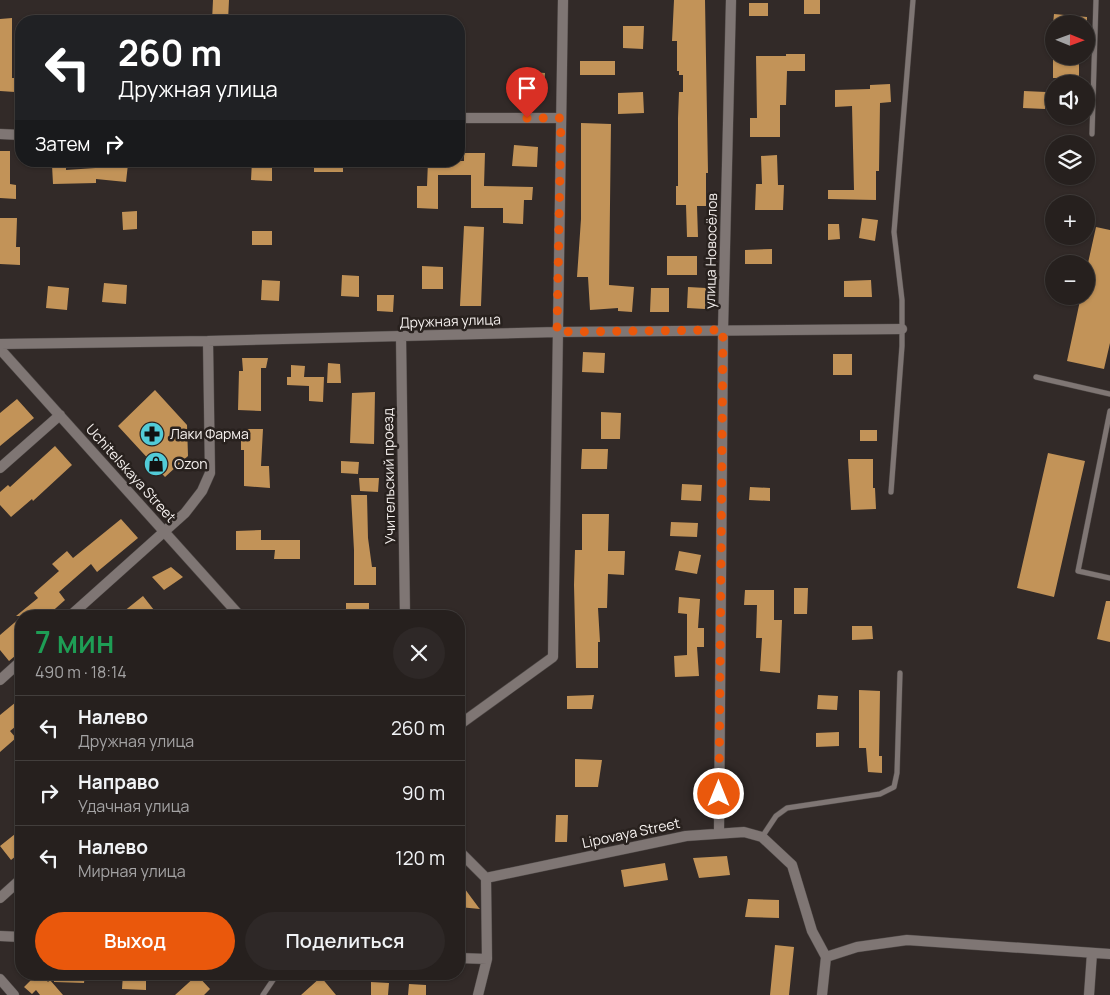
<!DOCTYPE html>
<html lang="ru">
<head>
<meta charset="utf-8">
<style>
  body { margin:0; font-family:Manrope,sans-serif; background:#2e2827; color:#f1f3f6; height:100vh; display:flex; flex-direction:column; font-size:19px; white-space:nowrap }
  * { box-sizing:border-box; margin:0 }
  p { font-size:16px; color:#a4a3a4 }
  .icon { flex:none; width:28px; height:28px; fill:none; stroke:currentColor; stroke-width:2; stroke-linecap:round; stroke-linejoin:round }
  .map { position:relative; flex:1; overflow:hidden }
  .panel { position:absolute; left:15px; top:610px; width:450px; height:370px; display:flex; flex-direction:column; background:#26201e; border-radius:20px; box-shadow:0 1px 4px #0004,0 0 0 1px #423e3c }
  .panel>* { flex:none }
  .top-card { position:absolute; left:15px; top:15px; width:450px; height:152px; border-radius:20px; box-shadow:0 1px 4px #0004,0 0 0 1px #423e3c; background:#202124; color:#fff; overflow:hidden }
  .needle { width:32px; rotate:91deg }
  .controls { position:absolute; left:1045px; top:15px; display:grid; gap:10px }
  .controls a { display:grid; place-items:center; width:50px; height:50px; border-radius:50%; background:#26201e; box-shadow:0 1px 4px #0004,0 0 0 1px #423e3c; font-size:25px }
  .pin { position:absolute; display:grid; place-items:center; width:42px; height:42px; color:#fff; margin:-51px -21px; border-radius:50% 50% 50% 0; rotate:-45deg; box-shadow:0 0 5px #0007 }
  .pin .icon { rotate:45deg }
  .me { position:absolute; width:55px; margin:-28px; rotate:0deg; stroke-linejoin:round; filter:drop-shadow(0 0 4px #0008) }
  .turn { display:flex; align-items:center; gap:18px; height:105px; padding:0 20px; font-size:22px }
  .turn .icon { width:65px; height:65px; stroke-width:2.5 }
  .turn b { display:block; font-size:35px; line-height:42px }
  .then { display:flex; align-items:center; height:48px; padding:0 20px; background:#0003; gap:10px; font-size:19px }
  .round { display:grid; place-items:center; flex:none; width:52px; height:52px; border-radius:26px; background:#2e2827 }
  .summary { display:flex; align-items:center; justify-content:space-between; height:85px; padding:0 20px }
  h1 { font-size:30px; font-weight:600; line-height:38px; color:#1e9e55 }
  .action { display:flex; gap:10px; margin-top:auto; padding:10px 20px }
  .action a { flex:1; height:58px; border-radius:30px; background:#ea580c; color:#fff; font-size:20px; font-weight:600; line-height:58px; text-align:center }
  .action a+a { background:#2e2827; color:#f1f3f6 }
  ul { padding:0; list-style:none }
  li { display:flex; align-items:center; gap:15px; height:65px; padding:0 20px; border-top:1px solid #423e3c }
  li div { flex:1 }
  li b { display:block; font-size:19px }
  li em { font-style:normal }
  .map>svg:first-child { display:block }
  .building { fill:#c29358 }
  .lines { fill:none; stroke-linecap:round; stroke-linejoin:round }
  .service-casing { stroke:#4e4846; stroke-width:6 }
  .minor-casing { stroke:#4e4846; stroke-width:11 }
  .service { stroke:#7f7674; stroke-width:5 }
  .minor { stroke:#7f7674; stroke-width:10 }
  .route { stroke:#ea580c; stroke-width:9; stroke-dasharray:0 16.2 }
  .labels { text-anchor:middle; stroke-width:5; stroke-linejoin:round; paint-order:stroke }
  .street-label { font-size:14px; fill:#f6f1ef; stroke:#28211e }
  .poi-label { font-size:14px; fill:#f6f1ef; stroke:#28211e; text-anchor:start }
</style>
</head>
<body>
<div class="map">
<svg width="1110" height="995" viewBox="0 0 1110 995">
  <rect width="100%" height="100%" fill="#322a28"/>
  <!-- building -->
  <path class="building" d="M 213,0 L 229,0 L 228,21 L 212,21 Z
    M 674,0 L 705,0 L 708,173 L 706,173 L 706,206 L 697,206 L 698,237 L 687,237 L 686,205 L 676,205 L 676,186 L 678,186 L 678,118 L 679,92 L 683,92 L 683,75 L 679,75 L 679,71 L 677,71 L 677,41 L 672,41 Z
    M 804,0 L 820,0 L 820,14 L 804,14 Z
    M 749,3 L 768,3 L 768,16 L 749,16 Z
    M 1054,14 L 1087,17 L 1087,24 L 1053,24 Z
    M 12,18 L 12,78 L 15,78 L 15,92 L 0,91 L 0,19 Z
    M 623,26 L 644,26 L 643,49 L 623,48 Z
    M 786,54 L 805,54 L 805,71 L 787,71 L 786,105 L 780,105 L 780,137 L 750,137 L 750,118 L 757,118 L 756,56 L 786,56 Z
    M 1053,56 L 1079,56 L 1079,78 L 1053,78 Z
    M 580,61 L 615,61 L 615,75 L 580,75 Z
    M 530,72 L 545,73 L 543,101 L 529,100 Z
    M 890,84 L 891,102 L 880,103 L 879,171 L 876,171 L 876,200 L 828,199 L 828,190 L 854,190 L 852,106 L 835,107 L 835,90 L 870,89 L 870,85 Z
    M 1024,91 L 1046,92 L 1045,109 L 1023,108 Z
    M 643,92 L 644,113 L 618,114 L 618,93 Z
    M 581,123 L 611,124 L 609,285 L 634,287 L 632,312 L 618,311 L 618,308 L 590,310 L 588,277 L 577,277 L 581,219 Z
    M 514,145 L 538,147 L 537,167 L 512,166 Z
    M 0,151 L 10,151 L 10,184 L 16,185 L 16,199 L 0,198 Z
    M 464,153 L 485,153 L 484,186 L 533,187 L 532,200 L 524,200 L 523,224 L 503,223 L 503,208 L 471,208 L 471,175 L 438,175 L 438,209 L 417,208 L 417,186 L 427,186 L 428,161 L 464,161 Z
    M 777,155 L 778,185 L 784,185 L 783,210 L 755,210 L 756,184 L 762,184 L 761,156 Z
    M 252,161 L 272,161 L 272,181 L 251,180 Z
    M 314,161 L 343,161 L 343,172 L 314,172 Z
    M 110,162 L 128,164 L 126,182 L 96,179 L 96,183 L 53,184 L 52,165 L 66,165 L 66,170 L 110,167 Z
    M 137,211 L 137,229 L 123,230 L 122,212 Z
    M 0,218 L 17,218 L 16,247 L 20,247 L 20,265 L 0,264 Z
    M 862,218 L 878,220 L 875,241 L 859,238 Z
    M 828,224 L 839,224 L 840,239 L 828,240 Z
    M 464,226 L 484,227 L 481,306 L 460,306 Z
    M 1096,227 L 1110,230 L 1110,343 L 1104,369 L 1067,361 L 1081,296 L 1086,296 L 1086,272 Z
    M 252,231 L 272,231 L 272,245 L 252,245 Z
    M 772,249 L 772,264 L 745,264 L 745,250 Z
    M 667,256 L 697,256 L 697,275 L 667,275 Z
    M 422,266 L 443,267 L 443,289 L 422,289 Z
    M 342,275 L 359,276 L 359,297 L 341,296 Z
    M 262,280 L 280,281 L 279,301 L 261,300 Z
    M 871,280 L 872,297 L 844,297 L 844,281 Z
    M 104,283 L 127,285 L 126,304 L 102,302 Z
    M 48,286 L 69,288 L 67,310 L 46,308 Z
    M 688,287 L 706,288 L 705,309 L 687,308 Z
    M 651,288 L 669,288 L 669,312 L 650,312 Z
    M 377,295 L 394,295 L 393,312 L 377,311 Z
    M 583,352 L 605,353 L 604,373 L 582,372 Z
    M 833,354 L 852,354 L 852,375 L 833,375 Z
    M 242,358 L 268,358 L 266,368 L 261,368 L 261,411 L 238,410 L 239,371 L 243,371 Z
    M 328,363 L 340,364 L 341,383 L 327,383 Z
    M 291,365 L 305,366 L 304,377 L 324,377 L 323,402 L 309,401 L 309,386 L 287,385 L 287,377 L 291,377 Z
    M 155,390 L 187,425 L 188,456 L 165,477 L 118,426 Z
    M 375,392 L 374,444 L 350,443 L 352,393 Z
    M 17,399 L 34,418 L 0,446 L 0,413 Z
    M 601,412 L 621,413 L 620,439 L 601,439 Z
    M 241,429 L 263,429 L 261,466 L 269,466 L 270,488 L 244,486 L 244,450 L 241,450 Z
    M 860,430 L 877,430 L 877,441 L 860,441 Z
    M 55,446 L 72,465 L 33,501 L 32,499 L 11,517 L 0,505 L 0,492 L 8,485 L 10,487 Z
    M 582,449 L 608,449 L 607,469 L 581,469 Z
    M 1048,453 L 1085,461 L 1054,597 L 1017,588 Z
    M 848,459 L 873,459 L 873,488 L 875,488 L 876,509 L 851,510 Z
    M 341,461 L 359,462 L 358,474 L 341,473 Z
    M 359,478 L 379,478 L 378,492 L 360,491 Z
    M 682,484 L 702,485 L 701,501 L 681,500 Z
    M 750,487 L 770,488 L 770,501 L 749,500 Z
    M 351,495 L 367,495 L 368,538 L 372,567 L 376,567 L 376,585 L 354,585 L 354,550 Z
    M 582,514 L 609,514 L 608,551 L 625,551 L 624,575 L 608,574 L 607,608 L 598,608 L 600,642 L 598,642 L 598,668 L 576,668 L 574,585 L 575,550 L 582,550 Z
    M 121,519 L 138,538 L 97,572 L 91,564 L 59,592 L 65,600 L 47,616 L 16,616 L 38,598 L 34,593 L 59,571 L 52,564 L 67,551 L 73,558 Z
    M 671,522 L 698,523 L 697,537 L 670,536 Z
    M 261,530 L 261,540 L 300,540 L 300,559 L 274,559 L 275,550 L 236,550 L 236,531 Z
    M 679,551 L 701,555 L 697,574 L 675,570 Z
    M 171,567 L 183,577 L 164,590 L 152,577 Z
    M 794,588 L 808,588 L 807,614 L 794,614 Z
    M 745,590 L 774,590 L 774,620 L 782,620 L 780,673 L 760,671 L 762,638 L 756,638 L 757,605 L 744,605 Z
    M 143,596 L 154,610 L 147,616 L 118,616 Z
    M 679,597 L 700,599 L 698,628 L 704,628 L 704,647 L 697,647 L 699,676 L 675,677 L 674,656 L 687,655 L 687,614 L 678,613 Z
    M 1106,601 L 1110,601 L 1110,642 L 1097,639 Z
    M 346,603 L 369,603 L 369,616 L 346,616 Z
    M 21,617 L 21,651 L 9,661 L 0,650 L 0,635 Z
    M 852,626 L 872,626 L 873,639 L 852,640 Z
    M 859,690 L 880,691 L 879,756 L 882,756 L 882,773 L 868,772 L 866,748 L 859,748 Z
    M 594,695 L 592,709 L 567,709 L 567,696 Z
    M 818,695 L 838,696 L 837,710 L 817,709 Z
    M 21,698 L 21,722 L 10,731 L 16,738 L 0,752 L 0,715 Z
    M 839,732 L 839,746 L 816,747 L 816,733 Z
    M 575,759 L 602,760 L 598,787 L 575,787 Z
    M 556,815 L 568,815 L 567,842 L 555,842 Z
    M 15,834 L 21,842 L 21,852 L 11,860 L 0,846 Z
    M 727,856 L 730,875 L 699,878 L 693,858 Z
    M 665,863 L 668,880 L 624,887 L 621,870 Z
    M 459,881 L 479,908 L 480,909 L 459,907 Z
    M 748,899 L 779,900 L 779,918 L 745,917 Z
    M 775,945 L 794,947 L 789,995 L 770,995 Z
    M 37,974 L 41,974 L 48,982 L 50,980 L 63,995 L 40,995 L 36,990 L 32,994 L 24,987 Z
    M 54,974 L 85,974 L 84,983 L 54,982 Z
    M 123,974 L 146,974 L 146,990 L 122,989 Z
    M 197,975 L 210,989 L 204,995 L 175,995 Z
    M 321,977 L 336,995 L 301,995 Z
    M 371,982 L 389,983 L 388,995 L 371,995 Z
    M 409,984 L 426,985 L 426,995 L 408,995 Z"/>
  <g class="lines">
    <!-- service casing -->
    <g class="service-casing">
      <path id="service" d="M 1092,134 L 1096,0
        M 1036,377 L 1110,394
        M 1110,411 L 1078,571 L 1110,578
        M 891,492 L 902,346 L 902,300 L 894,232 L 913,0
        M 762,837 L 776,816 L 787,808 L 880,794 L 894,787 L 897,773 L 900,673
        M 263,995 L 277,974"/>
    </g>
    <!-- minor casing -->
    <g class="minor-casing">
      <path id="minor" d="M 459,118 L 561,118
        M 0,134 L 21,135
        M 401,336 L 405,616
        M 0,344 L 208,341 L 557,332 L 902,329
        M 0,349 L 240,616
        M 0,468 L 60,415
        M 70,616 L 185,513 L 202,491 L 210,473 L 208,341
        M 0,680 L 21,661
        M 459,725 L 553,657 L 563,0
        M 719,832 L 723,330 L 731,0
        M 459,851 L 486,878
        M 486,878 L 686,836 L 744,832 L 762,837 L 792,865 L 812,931 L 826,957
        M 0,898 L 21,879
        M 0,936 L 21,937
        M 826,957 L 857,947 L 907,940 L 1110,954
        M 459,958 L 487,959
        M 0,979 L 14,995
        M 478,995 L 487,959 L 486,878
        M 822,995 L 826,957
        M 1089,995 L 1092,953"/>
    </g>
    <!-- service -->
    <use href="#service" class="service"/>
    <!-- minor -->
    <use href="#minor" class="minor"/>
  </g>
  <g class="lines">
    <!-- route -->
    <path class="route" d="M 527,118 L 561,118 L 557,332 L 723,330 L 719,794"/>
  </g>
  <!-- icons -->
  <defs>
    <g id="pharmacy-disc" transform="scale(1.25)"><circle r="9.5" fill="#52cbd7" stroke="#28211e"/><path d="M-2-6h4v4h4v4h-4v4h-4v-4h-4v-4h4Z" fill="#111"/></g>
    <g id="shop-disc" transform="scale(1.25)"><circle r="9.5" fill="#52cbd7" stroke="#28211e"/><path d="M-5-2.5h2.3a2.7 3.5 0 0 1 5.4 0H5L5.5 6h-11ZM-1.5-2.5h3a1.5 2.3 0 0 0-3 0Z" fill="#111"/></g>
  </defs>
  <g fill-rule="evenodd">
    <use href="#pharmacy-disc" x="152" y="434"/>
    <use href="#shop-disc" x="156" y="464"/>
  </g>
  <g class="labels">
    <!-- street labels -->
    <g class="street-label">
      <text transform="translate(711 251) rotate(-89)" y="5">улица Новосёлов</text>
      <text transform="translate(450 321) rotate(-2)" y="5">Дружная улица</text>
      <text transform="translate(131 473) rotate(48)" y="5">Uchitelskaya Street</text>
      <text transform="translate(389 476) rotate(-91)" y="5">Учительский проезд</text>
      <text transform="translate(631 833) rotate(-12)" y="5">Lipovaya Street</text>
    </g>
    <!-- poi labels -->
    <g class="poi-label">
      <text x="170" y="439">Лаки Фарма</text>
      <text x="174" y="469">Ozon</text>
    </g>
  </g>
</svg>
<div class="controls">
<a><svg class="needle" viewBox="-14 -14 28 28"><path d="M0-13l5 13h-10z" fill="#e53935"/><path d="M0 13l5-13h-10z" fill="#a4a3a4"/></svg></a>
<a><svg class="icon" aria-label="sound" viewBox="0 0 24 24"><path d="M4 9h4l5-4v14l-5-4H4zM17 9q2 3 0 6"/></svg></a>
<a><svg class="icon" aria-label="layers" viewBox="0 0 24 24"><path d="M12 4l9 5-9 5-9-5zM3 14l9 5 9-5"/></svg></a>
<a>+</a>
<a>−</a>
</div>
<div class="pin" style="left:527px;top:118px;background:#d93025"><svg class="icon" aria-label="arrive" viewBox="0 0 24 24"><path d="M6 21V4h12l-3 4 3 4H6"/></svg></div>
<svg class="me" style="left:719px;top:794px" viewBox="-20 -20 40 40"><circle r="17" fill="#ea580c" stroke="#fff" stroke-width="3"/><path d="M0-11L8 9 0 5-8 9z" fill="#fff"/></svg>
<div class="top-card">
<div class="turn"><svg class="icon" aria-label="left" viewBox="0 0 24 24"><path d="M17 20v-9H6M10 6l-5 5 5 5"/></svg><div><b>260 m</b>Дружная улица</div></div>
<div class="then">Затем<svg class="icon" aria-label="right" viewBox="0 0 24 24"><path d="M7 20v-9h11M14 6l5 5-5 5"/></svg></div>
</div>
<section class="panel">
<div class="summary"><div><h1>7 мин</h1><p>490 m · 18:14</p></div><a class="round"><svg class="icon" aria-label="close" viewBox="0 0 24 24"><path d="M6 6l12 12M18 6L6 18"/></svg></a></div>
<ul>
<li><svg class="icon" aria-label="left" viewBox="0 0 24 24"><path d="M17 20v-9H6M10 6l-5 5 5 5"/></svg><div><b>Налево</b><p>Дружная улица</p></div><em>260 m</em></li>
<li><svg class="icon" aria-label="right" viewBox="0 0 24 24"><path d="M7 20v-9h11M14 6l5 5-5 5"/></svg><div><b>Направо</b><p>Удачная улица</p></div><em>90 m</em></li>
<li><svg class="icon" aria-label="left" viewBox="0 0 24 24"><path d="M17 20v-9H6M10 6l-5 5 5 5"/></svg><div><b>Налево</b><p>Мирная улица</p></div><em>120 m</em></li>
</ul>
<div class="action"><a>Выход</a><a>Поделиться</a></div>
</section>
</div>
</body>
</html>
